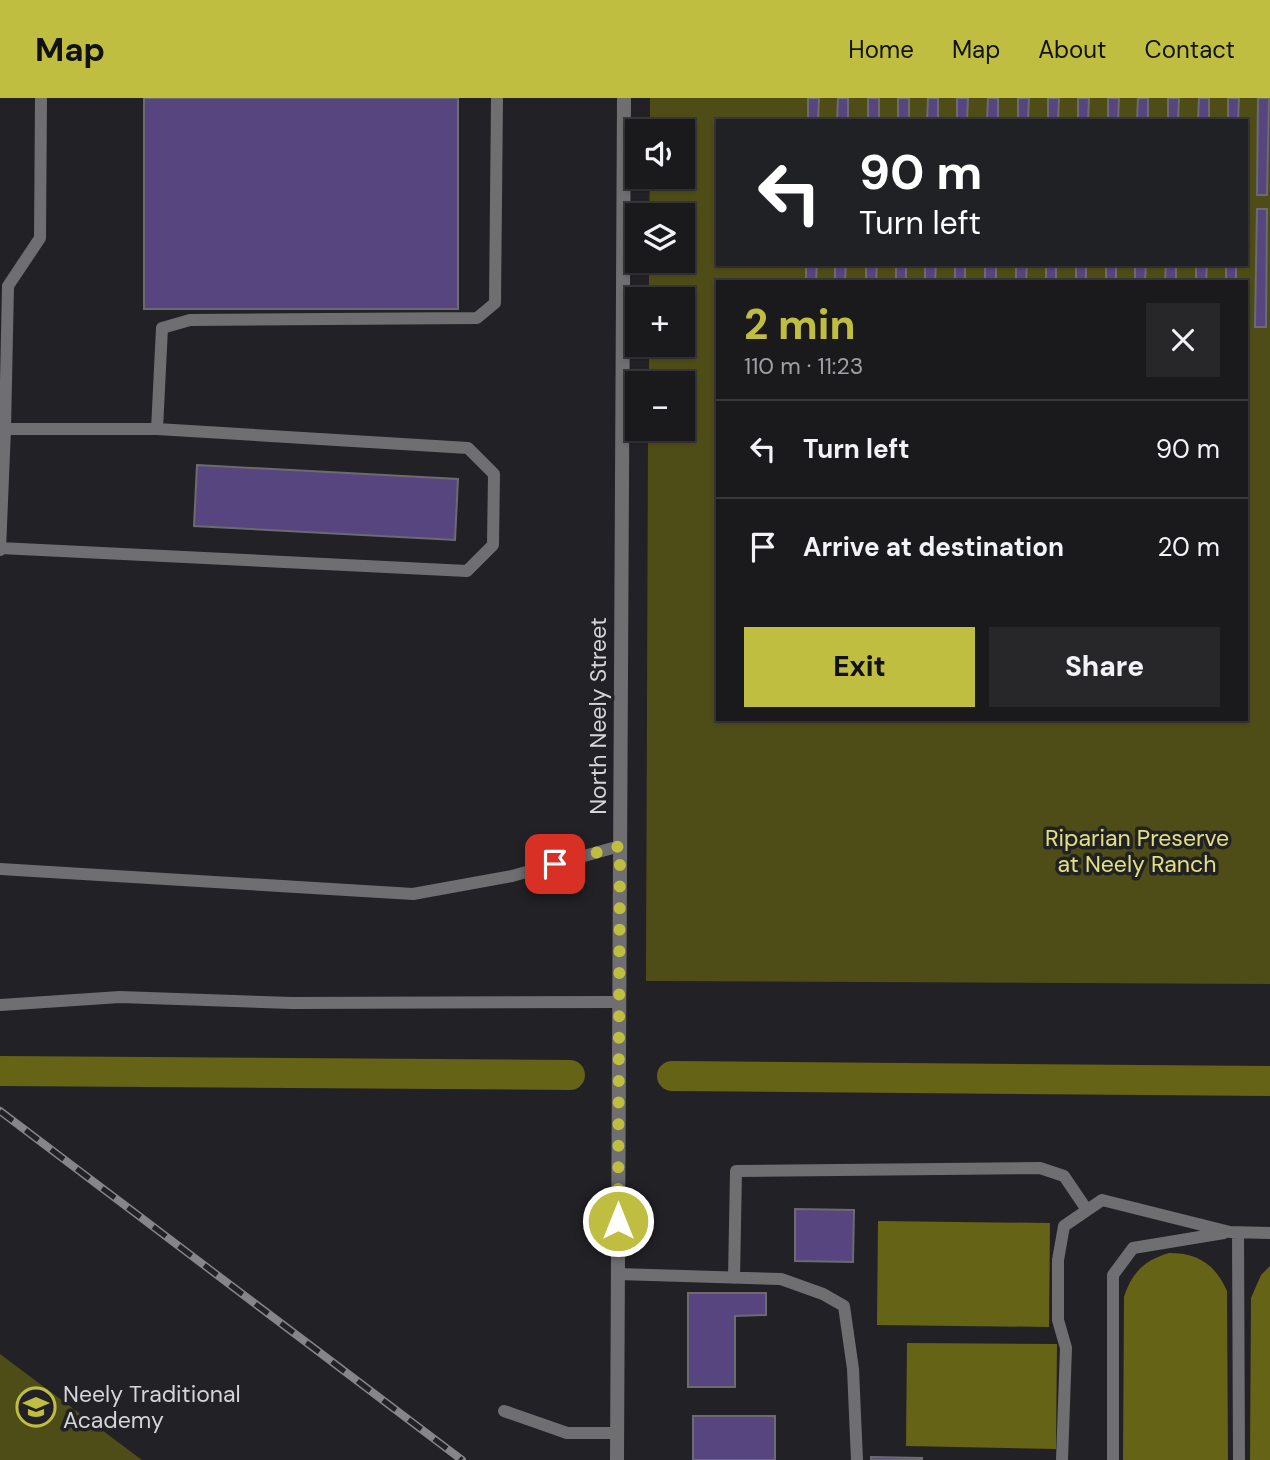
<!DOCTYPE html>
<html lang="en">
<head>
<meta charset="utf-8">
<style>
  body { margin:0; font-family:"DM Sans",sans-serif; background:#272629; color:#f1f3f6; height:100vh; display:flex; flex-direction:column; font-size:26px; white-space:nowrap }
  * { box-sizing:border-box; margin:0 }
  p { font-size:23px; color:#9fa0a3 }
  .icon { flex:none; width:38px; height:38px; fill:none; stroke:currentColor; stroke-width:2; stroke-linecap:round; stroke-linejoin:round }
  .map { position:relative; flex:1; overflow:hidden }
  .details { position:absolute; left:716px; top:182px; width:532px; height:441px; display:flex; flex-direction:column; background:#1a191c; border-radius:0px; box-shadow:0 2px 5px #0004,0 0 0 2px #38383b }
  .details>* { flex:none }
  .top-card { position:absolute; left:716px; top:21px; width:532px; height:147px; border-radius:0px; box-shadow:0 2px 5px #0004,0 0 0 2px #38383b; background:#202124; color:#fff; overflow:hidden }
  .tools { position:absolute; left:625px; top:21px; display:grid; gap:14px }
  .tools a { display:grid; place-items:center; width:70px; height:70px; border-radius:0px; background:#1a191c; box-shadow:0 2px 5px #0004,0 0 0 2px #38383b; font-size:35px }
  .pin { position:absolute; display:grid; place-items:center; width:60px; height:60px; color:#fff; margin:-30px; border-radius:14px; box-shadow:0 4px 10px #0006 }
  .me { position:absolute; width:77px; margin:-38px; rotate:0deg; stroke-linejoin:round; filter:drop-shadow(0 0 5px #0008) }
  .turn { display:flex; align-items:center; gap:24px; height:147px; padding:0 28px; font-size:32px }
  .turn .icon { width:91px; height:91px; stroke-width:2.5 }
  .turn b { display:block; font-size:49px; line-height:60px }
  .round { display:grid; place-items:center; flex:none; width:74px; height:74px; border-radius:0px; background:#272629 }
  .head { display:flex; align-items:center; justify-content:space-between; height:119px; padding:0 28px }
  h1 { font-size:42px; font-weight:800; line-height:52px; color:#c0be40 }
  .primary-button { display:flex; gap:14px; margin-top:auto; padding:14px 28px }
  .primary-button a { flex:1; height:80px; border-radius:0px; background:#c0be40; color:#111; font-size:28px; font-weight:800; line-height:80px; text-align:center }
  .primary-button a+a { background:#272629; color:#f1f3f6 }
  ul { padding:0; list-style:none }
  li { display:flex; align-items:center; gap:21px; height:98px; padding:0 28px; border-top:2px solid #38383b }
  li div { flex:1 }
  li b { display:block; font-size:26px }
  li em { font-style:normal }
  header { display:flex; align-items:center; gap:42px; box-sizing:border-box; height:98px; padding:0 35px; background:#c0be40; color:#111 }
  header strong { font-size:33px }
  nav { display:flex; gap:38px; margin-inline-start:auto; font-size:24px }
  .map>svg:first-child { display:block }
  .green { fill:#4e4d18; fill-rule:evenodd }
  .water { fill:#646316 }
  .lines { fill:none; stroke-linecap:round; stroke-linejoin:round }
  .canal { stroke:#646316; stroke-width:30 }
  .building { fill:#56457f; stroke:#6c6b70; stroke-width:2 }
  .service { stroke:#6f6e70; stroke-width:12 }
  .minor { stroke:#6f6e70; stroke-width:14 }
  .tertiary { stroke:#6f6e70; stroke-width:14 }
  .rail-casing { stroke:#868588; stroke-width:8 }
  .rail { stroke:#222125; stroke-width:5; stroke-dasharray:16; stroke-linecap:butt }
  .route { stroke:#c0be40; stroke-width:12; stroke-dasharray:0 21.6 }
  .labels { text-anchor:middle; stroke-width:7; stroke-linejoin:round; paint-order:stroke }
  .street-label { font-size:23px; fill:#d5d4d7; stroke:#222125 }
  .park-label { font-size:23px; fill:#e2e17b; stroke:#222125 }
  .poi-label { font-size:23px; fill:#d5d4d7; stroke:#222125; text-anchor:start }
</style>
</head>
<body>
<header>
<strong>Map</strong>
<nav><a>Home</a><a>Map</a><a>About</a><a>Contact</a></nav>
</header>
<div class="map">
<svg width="1270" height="1362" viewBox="0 0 1270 1362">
  <rect width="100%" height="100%" fill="#222125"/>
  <!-- green -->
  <path class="green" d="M 650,0 L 1270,0 L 1270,886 L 646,883 L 648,331 L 682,331 L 682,285 L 649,285 L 649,247 L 682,247 L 682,201 L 649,201 L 649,163 L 682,163 L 682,117 L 649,117 L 650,79 L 682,79 L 682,33 L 650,33 ZM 718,23 L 1246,23 L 1246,166 L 718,166 ZM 718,184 L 1246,184 L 1246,621 L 718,621 Z
    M 0,1256 L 142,1362 L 0,1362 Z"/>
  <!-- water -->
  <path class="water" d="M 878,1123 L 1050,1125 L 1049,1229 L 877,1227 Z
    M 1169,1155 C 1198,1155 1215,1166 1227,1193 L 1228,1362 L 1123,1362 L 1124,1199 C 1132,1174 1145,1162 1169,1155 Z
    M 1270,1168 L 1270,1362 L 1250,1362 L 1251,1200 L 1261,1177 Z
    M 907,1245 L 1057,1246 L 1056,1351 L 906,1348 Z"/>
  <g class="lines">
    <!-- canal -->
    <path class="canal" d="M 1,973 L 570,977
      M 672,978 L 1270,983"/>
  </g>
  <!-- building -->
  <path class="building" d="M 144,0 L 458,0 L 458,211 L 144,211 Z
    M 808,0 L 819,0 L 818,23 L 808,23 Z
    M 838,0 L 848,0 L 848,23 L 837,23 Z
    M 868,0 L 879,0 L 879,23 L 868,23 Z
    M 898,0 L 909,0 L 909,23 L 898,23 Z
    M 928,0 L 938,0 L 938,23 L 927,23 Z
    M 957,0 L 968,0 L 967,23 L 957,23 Z
    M 988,0 L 998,0 L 998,23 L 987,23 Z
    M 1018,0 L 1029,0 L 1028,23 L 1018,23 Z
    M 1048,0 L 1059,0 L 1058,23 L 1048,23 Z
    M 1078,0 L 1089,0 L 1088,23 L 1078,23 Z
    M 1108,0 L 1119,0 L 1118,23 L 1108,23 Z
    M 1138,0 L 1148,0 L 1148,23 L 1137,23 Z
    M 1168,0 L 1179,0 L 1178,23 L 1168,23 Z
    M 1199,0 L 1209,0 L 1209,23 L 1198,23 Z
    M 1228,0 L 1239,0 L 1238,23 L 1228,23 Z
    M 1258,0 L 1269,0 L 1267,97 L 1257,97 Z
    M 1257,111 L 1267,111 L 1266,229 L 1255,229 Z
    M 806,166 L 817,166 L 816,184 L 806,184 Z
    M 835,166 L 846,166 L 845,184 L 835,184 Z
    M 866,166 L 877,166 L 876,184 L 866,184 Z
    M 896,166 L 906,166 L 906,184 L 896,184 Z
    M 925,166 L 936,166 L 935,184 L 925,184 Z
    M 955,166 L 965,166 L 965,184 L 955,184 Z
    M 985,166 L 996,166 L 996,184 L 985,184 Z
    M 1016,166 L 1027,166 L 1026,184 L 1016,184 Z
    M 1046,166 L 1056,166 L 1056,184 L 1046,184 Z
    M 1076,166 L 1086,166 L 1086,184 L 1076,184 Z
    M 1106,166 L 1116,166 L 1116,184 L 1106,184 Z
    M 1135,166 L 1146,166 L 1145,184 L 1135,184 Z
    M 1166,166 L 1176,166 L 1176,184 L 1165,184 Z
    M 1196,166 L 1207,166 L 1206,184 L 1196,184 Z
    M 1226,166 L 1236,166 L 1236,184 L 1226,184 Z
    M 197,367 L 458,381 L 455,442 L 194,428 Z
    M 795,1111 L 854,1112 L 853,1164 L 795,1163 Z
    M 688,1195 L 766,1195 L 766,1217 L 735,1218 L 735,1289 L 688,1289 Z
    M 693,1318 L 775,1318 L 775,1362 L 693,1362 Z
    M 871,1359 L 922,1360 L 922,1362 L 871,1362 Z"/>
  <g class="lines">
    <!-- service -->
    <path class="service" d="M 5,331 L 8,188 L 40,140 L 41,0
      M 157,331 L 162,230 L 190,222 L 477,220 L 495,205 L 497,0
      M 0,452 L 5,331 L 157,331 L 468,350 L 494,376 L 493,447 L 467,473 L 0,450
      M 0,771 L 413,796 L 512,778 L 620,748
      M 0,907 L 120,899 L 292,905 L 619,904
      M 1238,1135 L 1239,1362
      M 618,1176 L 781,1181 L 823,1196 L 844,1208 L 853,1271 L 857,1362
      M 734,1180 L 736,1073 L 1040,1070 L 1064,1078 L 1087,1112
      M 504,1313 L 567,1335 L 617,1335
      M 1062,1362 L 1066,1250 L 1058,1222 L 1058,1162 L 1064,1128 L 1102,1102 L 1230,1134 L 1270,1135
      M 1113,1362 L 1113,1177 L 1133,1150 L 1224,1135"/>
    <!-- minor -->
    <path class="minor" d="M 617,1362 L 619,960"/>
    <!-- tertiary -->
    <path class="tertiary" d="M 619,960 L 624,0"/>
    <!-- rail casing -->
    <g class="rail-casing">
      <path id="rail" d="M 0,1013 L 462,1362"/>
    </g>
    <!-- rail -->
    <use href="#rail" class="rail"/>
  </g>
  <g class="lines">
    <!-- route -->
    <path class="route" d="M 555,766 L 620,748 L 618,1123"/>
  </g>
  <!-- icons -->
  <defs>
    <g id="school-ring" transform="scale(2.0125)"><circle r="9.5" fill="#222125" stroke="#c0be40" stroke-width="1.5"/><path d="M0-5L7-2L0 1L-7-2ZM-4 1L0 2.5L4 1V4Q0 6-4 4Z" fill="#c0be40"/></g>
  </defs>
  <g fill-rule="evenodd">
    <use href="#school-ring" x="36" y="1309"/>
  </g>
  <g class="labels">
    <!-- street labels -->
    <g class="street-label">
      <text transform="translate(598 618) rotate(-90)" y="8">North Neely Street</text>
    </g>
    <!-- park labels -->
    <g class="park-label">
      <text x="1137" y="748">Riparian Preserve<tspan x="1137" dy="26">at Neely Ranch</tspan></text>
    </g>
    <!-- poi labels -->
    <g class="poi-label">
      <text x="63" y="1304">Neely Traditional<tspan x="63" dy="26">Academy</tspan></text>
    </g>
  </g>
</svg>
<div class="tools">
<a><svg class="icon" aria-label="sound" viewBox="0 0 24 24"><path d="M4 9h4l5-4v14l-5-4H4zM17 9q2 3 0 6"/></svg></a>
<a><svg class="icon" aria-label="layers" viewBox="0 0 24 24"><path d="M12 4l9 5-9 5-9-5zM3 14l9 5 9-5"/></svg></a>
<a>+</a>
<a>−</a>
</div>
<div class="pin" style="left:555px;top:766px;background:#d93025"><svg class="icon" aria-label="arrive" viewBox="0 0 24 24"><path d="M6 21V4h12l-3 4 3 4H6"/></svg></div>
<svg class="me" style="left:618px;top:1123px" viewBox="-20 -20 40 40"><circle r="17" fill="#c0be40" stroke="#fff" stroke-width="3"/><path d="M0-11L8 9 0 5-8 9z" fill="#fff"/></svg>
<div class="top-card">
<div class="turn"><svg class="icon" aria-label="left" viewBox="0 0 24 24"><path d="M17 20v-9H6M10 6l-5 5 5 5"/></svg><div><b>90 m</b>Turn left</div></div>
</div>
<section class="details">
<div class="head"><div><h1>2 min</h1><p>110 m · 11:23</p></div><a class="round"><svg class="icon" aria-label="close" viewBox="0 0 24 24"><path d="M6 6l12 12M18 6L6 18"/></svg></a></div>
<ul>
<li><svg class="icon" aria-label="left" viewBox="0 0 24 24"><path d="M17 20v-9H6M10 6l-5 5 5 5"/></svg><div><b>Turn left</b></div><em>90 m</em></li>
<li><svg class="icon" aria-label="arrive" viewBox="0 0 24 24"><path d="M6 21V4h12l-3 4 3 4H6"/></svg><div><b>Arrive at destination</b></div><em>20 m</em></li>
</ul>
<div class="primary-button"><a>Exit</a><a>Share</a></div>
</section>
</div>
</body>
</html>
